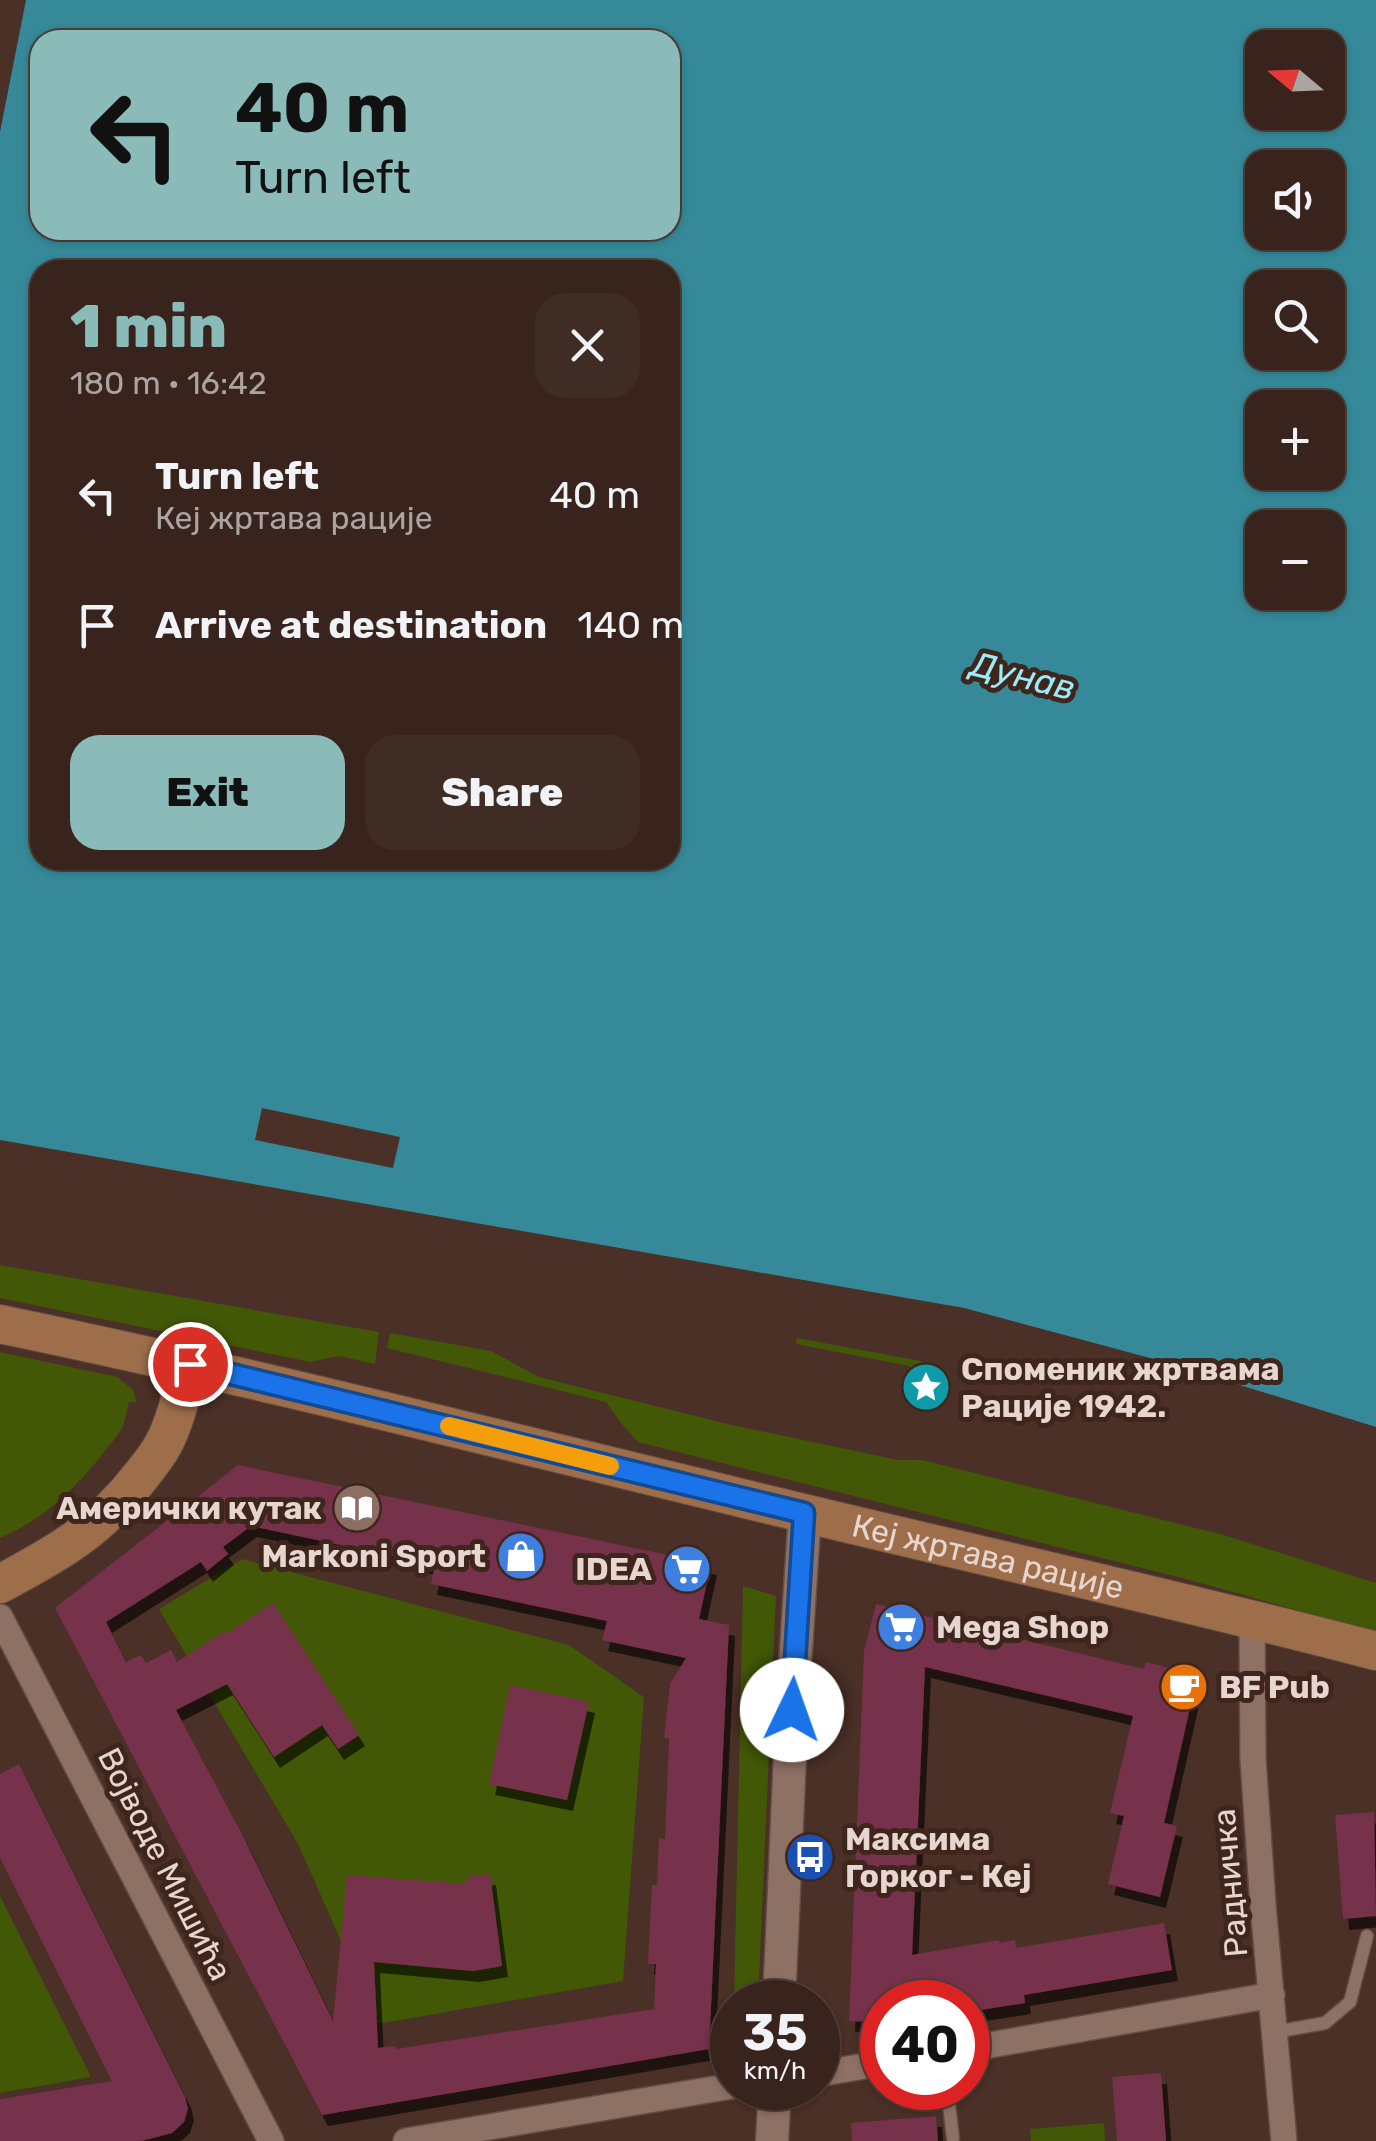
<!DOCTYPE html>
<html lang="en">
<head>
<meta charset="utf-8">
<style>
  body { margin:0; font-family:Rubik,sans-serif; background:#3f2c25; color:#f1f3f6; height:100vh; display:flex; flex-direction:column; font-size:38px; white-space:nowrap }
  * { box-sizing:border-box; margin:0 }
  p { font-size:32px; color:#aba4a3 }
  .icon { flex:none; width:55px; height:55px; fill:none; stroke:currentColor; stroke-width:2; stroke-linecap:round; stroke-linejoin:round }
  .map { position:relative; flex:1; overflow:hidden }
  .side { position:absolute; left:30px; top:260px; width:650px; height:610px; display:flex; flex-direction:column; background:#38241c; border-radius:30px; box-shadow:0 2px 8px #0004,0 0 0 2px #52413b }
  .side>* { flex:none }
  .top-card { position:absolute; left:30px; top:30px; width:650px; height:210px; border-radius:30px; box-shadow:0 2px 8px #0004,0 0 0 2px #52413b; background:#8bbbb9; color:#111; overflow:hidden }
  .needle { width:65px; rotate:289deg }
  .buttons { position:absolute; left:1245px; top:30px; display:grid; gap:20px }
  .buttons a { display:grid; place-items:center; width:100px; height:100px; border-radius:20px; background:#38241c; box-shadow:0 2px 8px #0004,0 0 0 2px #52413b; font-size:50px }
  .speed { position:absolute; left:710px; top:1980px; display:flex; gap:20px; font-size:50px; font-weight:700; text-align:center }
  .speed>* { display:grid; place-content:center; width:130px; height:130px; border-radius:50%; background:#38241c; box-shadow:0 2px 8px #0004,0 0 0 2px #52413b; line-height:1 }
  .speed small { font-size:25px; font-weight:400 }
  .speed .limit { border:15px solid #d22; background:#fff; color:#111 }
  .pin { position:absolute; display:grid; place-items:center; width:85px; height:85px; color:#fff; margin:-42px; border:5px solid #fff; border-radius:50%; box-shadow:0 2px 10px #0007 }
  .me { position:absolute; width:110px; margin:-55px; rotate:3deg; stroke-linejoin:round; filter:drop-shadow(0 0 8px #0008) }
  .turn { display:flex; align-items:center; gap:35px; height:210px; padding:0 40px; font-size:45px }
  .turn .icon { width:130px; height:130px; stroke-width:2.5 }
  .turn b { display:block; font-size:70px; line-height:85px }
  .round { display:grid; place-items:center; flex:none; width:105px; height:105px; border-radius:30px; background:#3f2c25 }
  .headline { display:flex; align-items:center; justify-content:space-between; height:170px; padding:0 40px }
  h1 { font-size:60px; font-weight:800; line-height:75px; color:#8bbbb9 }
  .cta { display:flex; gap:20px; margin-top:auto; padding:20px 40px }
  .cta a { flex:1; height:115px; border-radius:30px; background:#8bbbb9; color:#111; font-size:40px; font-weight:800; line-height:115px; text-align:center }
  .cta a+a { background:#3f2c25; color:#f1f3f6 }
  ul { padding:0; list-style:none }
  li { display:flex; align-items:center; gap:30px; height:130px; padding:0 40px }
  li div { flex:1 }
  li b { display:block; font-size:38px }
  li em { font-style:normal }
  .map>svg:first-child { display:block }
  .green { fill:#425806 }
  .water { fill:#358998; fill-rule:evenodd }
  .pier { fill:#4a3026 }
  .building { fill:#77304b; fill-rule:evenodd; filter:url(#shadow) }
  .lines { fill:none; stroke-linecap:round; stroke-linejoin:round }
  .service-casing { stroke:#634d44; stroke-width:15 }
  .minor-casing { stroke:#634d44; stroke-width:28 }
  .tertiary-casing { stroke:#634d44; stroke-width:35 }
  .secondary-casing { stroke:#634d44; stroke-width:40 }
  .service { stroke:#8e7165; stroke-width:12 }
  .minor { stroke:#8e7165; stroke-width:25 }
  .tertiary { stroke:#8e7165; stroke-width:32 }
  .secondary { stroke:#9e6e4a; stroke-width:38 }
  .route-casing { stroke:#114b97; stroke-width:25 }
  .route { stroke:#1a73e8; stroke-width:18 }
  .slow { stroke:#f59e0b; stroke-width:18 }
  .labels { text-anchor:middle; stroke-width:10; stroke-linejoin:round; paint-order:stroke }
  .poi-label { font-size:32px; font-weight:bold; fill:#e7d6d0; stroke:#3f261c; text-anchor:start }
  .street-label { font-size:32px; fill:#e7d6d0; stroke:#3f261c }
  .water-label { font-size:35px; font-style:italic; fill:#9beafa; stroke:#3f261c }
</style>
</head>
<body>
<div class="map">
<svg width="1376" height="2141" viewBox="0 0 1376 2141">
  <defs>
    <filter id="shadow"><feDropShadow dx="6" dy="11" stdDeviation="0" flood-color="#0009"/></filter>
  </defs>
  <rect width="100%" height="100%" fill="#4a3026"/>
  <!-- green -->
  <path class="green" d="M 0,1265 L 379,1332 L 375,1364 L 339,1356 L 310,1362 L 0,1298 Z
    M 390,1333 L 491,1351 L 539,1377 L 732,1425 L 898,1460 L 922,1460 L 1220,1534 L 1376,1583 L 1376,1632 L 1186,1579 L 638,1442 L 621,1423 L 606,1402 L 387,1348 Z
    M 797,1338 L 926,1362 C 944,1373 945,1387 940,1406 L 928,1404 L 928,1400 L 913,1374 L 909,1374 L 910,1366 L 796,1344 Z
    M 0,1352 L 117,1377 L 132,1389 L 137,1402 L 129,1402 C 127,1410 126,1418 123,1426 C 119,1435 110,1444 104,1452 C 76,1488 43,1520 0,1538 Z
    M 242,1559 L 569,1645 L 644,1697 L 623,1981 L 378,2024 L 298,1844 L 159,1609 Z
    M 743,1586 L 776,1596 L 758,2002 L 734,2002 Z
    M 0,1896 L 91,2077 L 0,2093 Z
    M 1104,2123 L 1105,2141 L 1031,2141 L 1030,2129 Z"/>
  <!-- water -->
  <path class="water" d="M 0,0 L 1376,0 L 1376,1427 L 1165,1362 L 964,1308 L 0,1140 ZM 40,40 L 670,40 L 670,230 L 40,230 ZM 1262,48 L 1328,48 L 1328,112 L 1262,112 ZM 1262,168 L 1328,168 L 1328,232 L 1262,232 ZM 40,270 L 670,270 L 670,860 L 40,860 ZM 1262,288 L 1328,288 L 1328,352 L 1262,352 ZM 1262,408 L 1328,408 L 1328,472 L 1262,472 ZM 1262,528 L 1328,528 L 1328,592 L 1262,592 Z"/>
  <!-- pier -->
  <path class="pier" d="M 0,0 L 26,0 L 0,132 Z
    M 262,1108 L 400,1137 L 393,1168 L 255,1140 Z"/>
  <!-- building -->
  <path class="building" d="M 238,1465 L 711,1564 L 699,1619 L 729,1625 L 709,2049 L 322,2115 L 55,1608 ZM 251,1526 L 435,1565 L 431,1584 L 607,1621 L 602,1640 L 686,1658 L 670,1684 L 664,1738 L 669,1738 L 665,1839 L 659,1838 L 657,1885 L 652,1885 L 648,1964 L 656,1964 L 654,2009 L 396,2049 L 395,2046 L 378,2048 L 374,1962 L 473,1971 L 502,1966 L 490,1874 L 466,1877 L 467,1884 L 347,1875 L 333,2021 L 242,1834 L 176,1710 L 227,1684 L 274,1757 L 322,1725 L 338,1749 L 359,1735 L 273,1603 L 228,1633 L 226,1630 L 177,1662 L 171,1650 L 146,1663 L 141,1655 L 126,1662 L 106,1622 L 201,1562 L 207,1571 L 228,1554 L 223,1547 Z
    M 876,1604 L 1144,1669 L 1146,1662 L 1177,1670 L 1176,1676 L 1196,1681 L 1164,1823 L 1177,1826 L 1160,1897 L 1108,1884 L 1124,1816 L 1110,1813 L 1133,1716 L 925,1667 L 912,1955 L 999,1940 L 999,1943 L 1015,1940 L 1016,1948 L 1164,1923 L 1172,1970 L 1024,1995 L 1025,2003 L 968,2012 L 968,2002 L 882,2002 L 882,2022 L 849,2021 L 864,1651 Z
    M 510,1685 L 589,1702 L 567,1800 L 489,1784 Z
    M 19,1764 L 185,2097 L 188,2109 L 184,2122 L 172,2133 L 141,2141 L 0,2141 L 0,2099 L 112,2081 L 0,1858 L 0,1774 Z
    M 1374,1812 L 1376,1916 L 1343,1919 L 1335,1815 Z
    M 1161,2073 L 1166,2141 L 1117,2141 L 1112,2077 Z
    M 936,2116 L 938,2141 L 852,2141 L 851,2123 Z"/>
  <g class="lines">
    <!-- service casing -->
    <g class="service-casing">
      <path id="service" d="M 1275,2032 L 1325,2023 L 1350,2002 L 1367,1936
        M 947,2088 L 953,2138"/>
    </g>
    <!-- minor casing -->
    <g class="minor-casing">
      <path id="minor" d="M 0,1617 L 271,2141
        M 1252,1618 L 1253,1759 L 1263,1905 L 1284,2141
        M 968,2049 L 1272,1995
        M 818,2074 L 882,2063
        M 406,2141 L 732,2086"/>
    </g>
    <!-- tertiary casing -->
    <g class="tertiary-casing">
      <path id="tertiary" d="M 779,2002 L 792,1710 L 805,1513
        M 772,2141 L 775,2088"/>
    </g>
    <!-- secondary casing -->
    <g class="secondary-casing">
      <g id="secondary">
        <path id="s1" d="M 0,1324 C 242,1374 481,1435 721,1493 C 939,1547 1159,1594 1376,1651"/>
        <path d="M 0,1584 C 58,1553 98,1531 140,1477 C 148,1467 157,1456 163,1445 C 176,1421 182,1391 189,1364"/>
      </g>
    </g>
    <!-- service -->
    <use href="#service" class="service"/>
    <!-- minor -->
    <use href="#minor" class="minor"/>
    <!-- tertiary -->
    <use href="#tertiary" class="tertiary"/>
    <!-- secondary -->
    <use href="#secondary" class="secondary"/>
  </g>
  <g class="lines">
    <!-- route casing -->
    <g class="route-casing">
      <path id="route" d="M 190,1364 L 804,1513 L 792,1710"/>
    </g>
    <!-- route -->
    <use href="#route" class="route"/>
    <!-- slow -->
    <path class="slow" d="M 449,1426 L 610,1466"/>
  </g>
  <!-- icons -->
  <defs>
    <g id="sight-disc" transform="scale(2.5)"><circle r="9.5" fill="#0f9aa8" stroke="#3f261c"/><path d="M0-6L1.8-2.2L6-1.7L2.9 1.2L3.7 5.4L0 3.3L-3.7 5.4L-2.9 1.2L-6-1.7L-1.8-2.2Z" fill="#fff"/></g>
    <g id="library-disc" transform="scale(2.5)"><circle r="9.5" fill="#8d6e63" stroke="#3f261c"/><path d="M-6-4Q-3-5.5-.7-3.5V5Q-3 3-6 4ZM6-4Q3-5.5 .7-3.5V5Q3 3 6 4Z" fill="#fff"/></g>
    <g id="shop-disc" transform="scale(2.5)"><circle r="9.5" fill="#3f7fe0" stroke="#3f261c"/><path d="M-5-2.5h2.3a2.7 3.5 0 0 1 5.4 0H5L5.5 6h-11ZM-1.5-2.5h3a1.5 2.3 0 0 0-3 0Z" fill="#fff"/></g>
    <g id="supermarket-disc" transform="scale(2.5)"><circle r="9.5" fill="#3f7fe0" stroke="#3f261c"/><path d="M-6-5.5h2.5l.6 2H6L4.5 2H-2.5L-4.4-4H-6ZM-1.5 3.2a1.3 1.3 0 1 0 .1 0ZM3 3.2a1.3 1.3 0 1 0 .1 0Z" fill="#fff"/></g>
    <g id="cafe-disc" transform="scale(2.5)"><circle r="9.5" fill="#e8710a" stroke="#3f261c"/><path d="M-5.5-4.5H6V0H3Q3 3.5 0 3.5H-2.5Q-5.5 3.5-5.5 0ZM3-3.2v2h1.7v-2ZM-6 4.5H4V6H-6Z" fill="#fff"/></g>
    <g id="bus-disc" transform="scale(2.5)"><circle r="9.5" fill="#1a4fb4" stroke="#3f261c"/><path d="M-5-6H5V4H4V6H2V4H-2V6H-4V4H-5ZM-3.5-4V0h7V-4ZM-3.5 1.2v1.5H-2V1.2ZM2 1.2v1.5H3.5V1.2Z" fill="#fff"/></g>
  </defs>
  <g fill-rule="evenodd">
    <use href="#sight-disc" x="926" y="1387"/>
    <use href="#library-disc" x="357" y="1508"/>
    <use href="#shop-disc" x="521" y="1556"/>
    <use href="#supermarket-disc" x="687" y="1569"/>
    <use href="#supermarket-disc" x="901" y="1627"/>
    <use href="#cafe-disc" x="1184" y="1687"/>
    <use href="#bus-disc" x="810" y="1857"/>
  </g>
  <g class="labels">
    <!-- poi labels -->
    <g class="poi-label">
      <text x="961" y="1380">Споменик жртвама<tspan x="961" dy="37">Рације 1942.</tspan></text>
      <text x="322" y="1519" text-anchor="end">Амерички кутак</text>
      <text x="486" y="1567" text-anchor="end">Markoni Sport</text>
      <text x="652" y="1580" text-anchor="end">IDEA</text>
      <text x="936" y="1638">Mega Shop</text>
      <text x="1219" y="1698">BF Pub</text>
      <text x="845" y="1850">Максима<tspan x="845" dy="37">Горког - Кеј</tspan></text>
    </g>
    <!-- street labels -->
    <g class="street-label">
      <text dy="11" stroke="none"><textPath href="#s1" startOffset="1015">Кеј жртава рације</textPath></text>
      <text transform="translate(165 1864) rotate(63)" y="11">Војводе Мишића</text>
      <text transform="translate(1230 1883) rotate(-95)" y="11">Радничка</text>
    </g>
    <!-- water labels -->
    <g class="water-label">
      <text transform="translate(1023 676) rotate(14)" y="12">Дунав</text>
    </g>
  </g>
</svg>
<div class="buttons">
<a><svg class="needle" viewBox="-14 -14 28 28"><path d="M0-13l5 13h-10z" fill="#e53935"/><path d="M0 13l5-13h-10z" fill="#aba4a3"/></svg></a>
<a><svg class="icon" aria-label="sound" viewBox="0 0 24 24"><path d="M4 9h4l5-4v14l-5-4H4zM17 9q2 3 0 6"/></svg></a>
<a><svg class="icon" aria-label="search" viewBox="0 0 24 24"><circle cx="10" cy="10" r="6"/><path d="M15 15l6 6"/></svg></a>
<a>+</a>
<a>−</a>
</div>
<div class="speed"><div>35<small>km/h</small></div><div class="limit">40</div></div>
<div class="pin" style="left:190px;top:1364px;background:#d93025"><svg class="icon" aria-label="arrive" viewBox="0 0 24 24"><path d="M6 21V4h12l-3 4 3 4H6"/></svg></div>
<svg class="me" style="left:792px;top:1710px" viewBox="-20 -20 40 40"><circle r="19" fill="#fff"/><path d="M0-13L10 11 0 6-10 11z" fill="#1a73e8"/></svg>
<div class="top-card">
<div class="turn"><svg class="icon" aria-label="left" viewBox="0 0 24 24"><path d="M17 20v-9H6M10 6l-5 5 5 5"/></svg><div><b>40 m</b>Turn left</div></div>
</div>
<section class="side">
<div class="headline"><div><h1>1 min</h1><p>180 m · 16:42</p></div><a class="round"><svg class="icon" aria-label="close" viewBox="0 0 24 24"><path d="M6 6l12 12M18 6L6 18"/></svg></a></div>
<ul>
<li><svg class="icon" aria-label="left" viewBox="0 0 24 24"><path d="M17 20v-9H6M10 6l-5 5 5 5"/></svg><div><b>Turn left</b><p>Кеј жртава рације</p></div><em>40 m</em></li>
<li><svg class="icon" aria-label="arrive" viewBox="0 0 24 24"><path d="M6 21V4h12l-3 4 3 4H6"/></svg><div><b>Arrive at destination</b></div><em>140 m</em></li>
</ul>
<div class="cta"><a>Exit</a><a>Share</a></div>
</section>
</div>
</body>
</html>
